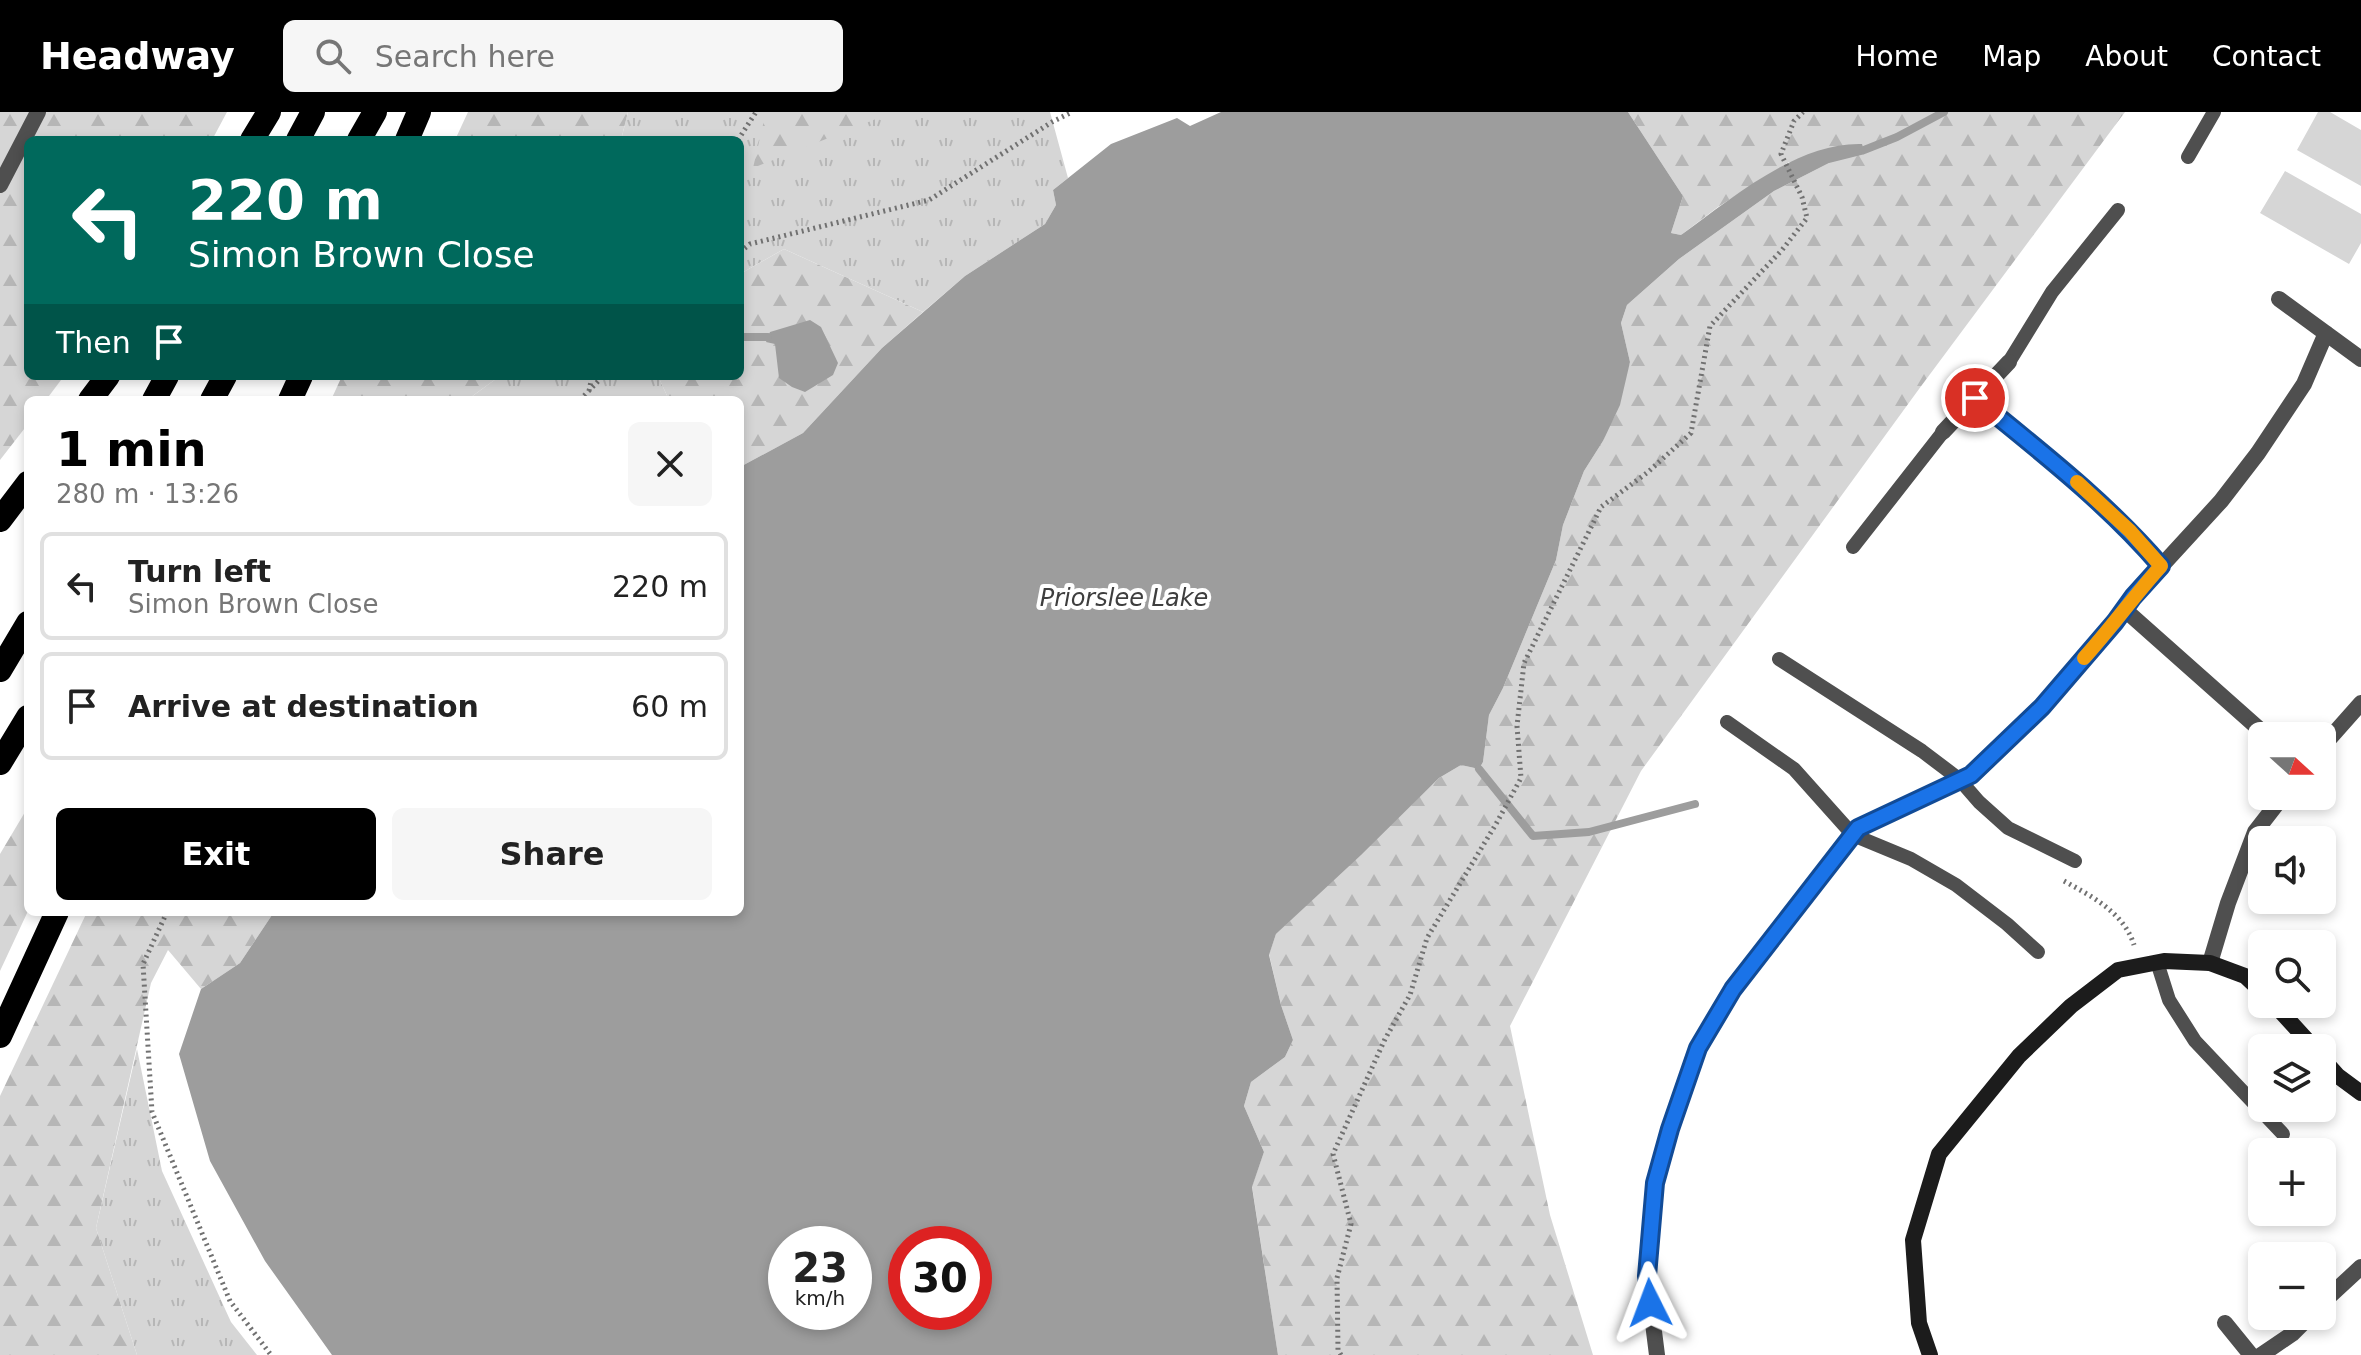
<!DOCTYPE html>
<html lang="en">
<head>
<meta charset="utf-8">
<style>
  body { margin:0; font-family:"DejaVu Sans",sans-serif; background:#f6f6f6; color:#222; height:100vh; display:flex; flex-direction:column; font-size:30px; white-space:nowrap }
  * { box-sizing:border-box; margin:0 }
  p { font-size:26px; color:#767676 }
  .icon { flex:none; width:44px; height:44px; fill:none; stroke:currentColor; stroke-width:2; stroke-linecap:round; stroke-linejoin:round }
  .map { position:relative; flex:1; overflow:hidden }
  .side { position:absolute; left:24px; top:284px; width:720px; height:520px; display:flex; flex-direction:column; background:#fff; border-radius:12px; box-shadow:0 4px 12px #0003 }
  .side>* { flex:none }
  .guide { position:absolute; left:24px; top:24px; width:720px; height:244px; border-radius:12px; box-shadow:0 4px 12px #0003; background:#00695c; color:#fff; overflow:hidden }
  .needle { width:52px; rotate:111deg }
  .tools { position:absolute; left:2248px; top:610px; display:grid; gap:16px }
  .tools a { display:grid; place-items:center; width:88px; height:88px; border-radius:12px; background:#fff; box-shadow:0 4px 12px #0003; font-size:40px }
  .speed { position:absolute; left:768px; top:1114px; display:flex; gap:16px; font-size:40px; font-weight:700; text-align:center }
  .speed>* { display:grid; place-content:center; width:104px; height:104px; border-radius:50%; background:#fff; box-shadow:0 4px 12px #0003; line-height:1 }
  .speed small { font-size:20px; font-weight:400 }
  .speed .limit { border:12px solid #d22; background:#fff; color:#111 }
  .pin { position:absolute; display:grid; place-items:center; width:68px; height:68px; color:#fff; margin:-34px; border:4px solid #fff; border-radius:50%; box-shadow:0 2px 8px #0007 }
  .me { position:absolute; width:88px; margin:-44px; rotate:357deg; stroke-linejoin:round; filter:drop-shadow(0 0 6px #0008) }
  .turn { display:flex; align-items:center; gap:28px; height:168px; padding:0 32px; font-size:36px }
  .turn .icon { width:104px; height:104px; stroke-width:2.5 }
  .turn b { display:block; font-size:56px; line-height:68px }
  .then { display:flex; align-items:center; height:76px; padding:0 32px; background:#0003; gap:16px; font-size:30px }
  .round { display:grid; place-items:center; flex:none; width:84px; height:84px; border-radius:12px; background:#f6f6f6 }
  .head { display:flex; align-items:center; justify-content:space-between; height:136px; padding:0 32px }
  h1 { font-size:48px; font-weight:800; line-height:60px; color:#000 }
  .button { display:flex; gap:16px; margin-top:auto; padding:16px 32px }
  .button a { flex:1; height:92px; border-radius:12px; background:#000; color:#fff; font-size:32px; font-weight:800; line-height:92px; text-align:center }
  .button a+a { background:#f6f6f6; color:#222 }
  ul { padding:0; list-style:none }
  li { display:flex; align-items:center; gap:24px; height:108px; margin:0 16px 12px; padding:0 16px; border:4px solid #e0e0e0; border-radius:12px }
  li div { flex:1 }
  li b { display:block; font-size:30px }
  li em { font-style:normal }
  header { display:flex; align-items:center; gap:48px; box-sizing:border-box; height:112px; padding:0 40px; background:#000; color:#fff }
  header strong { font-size:38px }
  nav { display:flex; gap:44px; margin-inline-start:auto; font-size:28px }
  .search { width:560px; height:72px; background:#f6f6f6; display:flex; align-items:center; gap:20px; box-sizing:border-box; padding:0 28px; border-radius:12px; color:#767676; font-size:30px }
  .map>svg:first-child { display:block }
  .grass { fill:url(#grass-tufts) }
  .forest { fill:url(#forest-firs) }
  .garden { fill:#d6d6d6 }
  .water { fill:#9d9d9d; fill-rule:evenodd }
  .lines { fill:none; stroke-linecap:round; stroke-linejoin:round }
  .stream { stroke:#9d9d9d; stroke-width:8 }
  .path { stroke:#717171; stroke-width:5; stroke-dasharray:2 4; stroke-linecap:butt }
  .lane { stroke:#4f4f4f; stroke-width:14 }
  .street { stroke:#4f4f4f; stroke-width:16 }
  .secondary { stroke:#1c1c1c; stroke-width:16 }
  .highway { stroke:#000; stroke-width:24 }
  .route-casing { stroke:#114b97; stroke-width:20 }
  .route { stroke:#1a73e8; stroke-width:14 }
  .slow { stroke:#f59e0b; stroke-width:14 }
  .labels { text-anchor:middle; stroke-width:8; stroke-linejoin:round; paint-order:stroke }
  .water-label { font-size:24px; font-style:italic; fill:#3e3e3e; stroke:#fff }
</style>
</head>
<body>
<header>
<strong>Headway</strong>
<div class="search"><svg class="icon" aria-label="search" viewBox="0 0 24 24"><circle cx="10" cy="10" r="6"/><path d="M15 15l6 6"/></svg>Search here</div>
<nav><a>Home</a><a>Map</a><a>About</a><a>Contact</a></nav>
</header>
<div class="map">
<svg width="2361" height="1243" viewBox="0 0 2361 1243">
  <defs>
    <pattern id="grass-tufts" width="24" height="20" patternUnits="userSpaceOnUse" patternTransform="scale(2)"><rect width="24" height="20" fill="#d6d6d6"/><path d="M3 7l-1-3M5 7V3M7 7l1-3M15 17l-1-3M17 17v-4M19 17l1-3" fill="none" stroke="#b6b6b6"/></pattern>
    <pattern id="forest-firs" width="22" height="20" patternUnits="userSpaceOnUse" patternTransform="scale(2)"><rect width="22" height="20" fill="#d6d6d6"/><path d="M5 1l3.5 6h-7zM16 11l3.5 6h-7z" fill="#b6b6b6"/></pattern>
  </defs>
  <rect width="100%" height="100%" fill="#fff"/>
  <!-- grass -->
  <path class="grass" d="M 628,0 L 1050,0 L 1068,66 L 1053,78 L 1056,93 L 1045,112 L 965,164 L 923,200 L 784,137 L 740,162 L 740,28 L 621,28 Z
    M 500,264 L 658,264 L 669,288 L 467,288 Z
    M 137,937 L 162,1059 L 231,1210 L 257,1243 L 137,1243 L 96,1116 Z"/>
  <!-- forest -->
  <path class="forest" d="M 0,0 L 227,0 L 212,28 L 28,28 L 28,264 L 64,264 L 46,288 L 28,288 L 28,312 L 0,348 Z
    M 468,0 L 628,0 L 621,28 L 455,28 Z
    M 766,0 L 884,0 L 881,5 L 753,56 Z
    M 1628,0 L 2125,0 L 1919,277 L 1641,659 L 1510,914 L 1550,1103 L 1593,1243 L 1278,1243 L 1252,1074 L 1264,1040 L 1244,994 L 1251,970 L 1285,945 L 1293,928 L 1281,893 L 1269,842 L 1276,822 L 1439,666 L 1461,653 L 1479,657 L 1483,650 L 1489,603 L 1503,576 L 1556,448 L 1563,413 L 1584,359 L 1603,329 L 1630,250 L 1621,211 L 1627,193 L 1679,147 L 1774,79 L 1829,51 L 1789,50 L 1718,95 L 1681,123 L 1671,121 L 1683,84 Z
    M 784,137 L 923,200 L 882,236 L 803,321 L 740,355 L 740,288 L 669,288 L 658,264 L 740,264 L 740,162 Z
    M 342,264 L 500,264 L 467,288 L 331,288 Z
    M 28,695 L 28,799 L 0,859 L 0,742 Z
    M 87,800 L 274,800 L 240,851 L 201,877 L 168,838 L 151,871 L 96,1116 L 137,1243 L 0,1243 L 0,984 Z"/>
  <!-- garden -->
  <path class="garden" d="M 2318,0 L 2330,0 L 2361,18 L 2361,74 L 2297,38 Z
    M 2285,59 L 2361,102 L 2361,131 L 2349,152 L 2260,101 Z"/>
  <!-- water -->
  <path class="water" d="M 1221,0 L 1628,0 L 1683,84 L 1671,121 L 1681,123 C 1731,87 1797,30 1862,32 L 1865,42 L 1829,51 L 1774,79 L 1679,147 L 1627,193 L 1621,211 L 1630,250 L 1620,293 L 1603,329 L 1584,359 L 1563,413 L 1556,448 L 1503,576 L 1489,603 L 1483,650 L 1479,657 L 1461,653 L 1439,666 L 1361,743 L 1276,822 L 1269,843 L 1281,893 L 1293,928 L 1285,945 L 1251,970 L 1244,994 L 1264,1040 L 1252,1075 L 1278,1243 L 332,1243 L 265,1149 L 210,1049 L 179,942 L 201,877 L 240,851 L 274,800 L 740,800 L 740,355 L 803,321 L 882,236 L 965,164 L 1045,112 L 1056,93 L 1053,78 L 1111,32 L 1177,6 L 1190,14 ZM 786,1132 L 854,1132 L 854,1200 L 786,1200 ZM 906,1132 L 974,1132 L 974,1200 L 906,1200 Z
    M 810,208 L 821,215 L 838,251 L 833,263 L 805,280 L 792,275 L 779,266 L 775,232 L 766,230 L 770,220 Z"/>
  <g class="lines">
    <!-- stream -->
    <path class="stream" d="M 1864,38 L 1897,25 L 1944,0
      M 740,225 L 768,225
      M 1479,657 L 1533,724 L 1589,720 L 1695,692"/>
    <!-- path -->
    <path class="path" d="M 738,28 L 756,0
      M 740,140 L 750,132 L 929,88 L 1052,10 L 1072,0
      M 589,279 L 592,264
      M 580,288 L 603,264
      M 2064,769 C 2093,785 2124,801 2134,833
      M 167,800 L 143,852 L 152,1000 L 230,1189 L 271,1243
      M 1341,1243 L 1338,1238 L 1337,1166 L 1351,1112 L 1333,1042 L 1385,927 L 1410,883 L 1427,826 L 1496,712 L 1521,666 L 1517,614 L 1524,551 L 1601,395 L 1648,360 L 1691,321 L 1710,214 L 1782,138 L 1807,106 L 1802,85 L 1781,42 L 1794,9 L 1803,0"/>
    <!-- lane -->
    <path class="lane" d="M 2188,45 L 2214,0
      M 2009,250 L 2052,180 L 2118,98
      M 1853,435 L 1943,320
      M 1779,547 L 1922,639 L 1959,667 L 1979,690 L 2008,716 L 2075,749
      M 1727,610 L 1794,657 L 1853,723 L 1911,747 L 1956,773 L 2007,812 L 2038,840
      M 2157,850 L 2169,888 L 2195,929 L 2283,1022"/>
    <!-- street -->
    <path class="street" d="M 0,73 L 38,0
      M 2279,187 L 2361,247
      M 1975,286 C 2040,339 2106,390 2161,454
      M 1943,320 L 2009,250
      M 2124,497 L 2267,624
      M 2322,635 L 2361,591
      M 2210,851 L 2228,791 L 2255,720 L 2283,684
      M 2322,1191 L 2361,1155
      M 2225,1211 L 2251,1243
      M 1657,1243 L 1647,1164 L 1655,1071 L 1670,1017 L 1698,936 L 1733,877 L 1858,716 L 1971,663 L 2042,595 L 2115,510 L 2133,485 L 2221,389 L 2258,341 L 2304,272 L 2326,221
      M 2261,1243 L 2292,1222 L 2310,1204"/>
    <!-- secondary -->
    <path class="secondary" d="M 2274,892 L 2314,936
      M 2322,946 L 2338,964 L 2361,981
      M 1930,1243 L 1919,1211 L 1913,1128 L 1939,1042 L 2019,944 L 2071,894 L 2118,858 L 2164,849 L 2210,851 L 2245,864 L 2262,880"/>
    <!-- highway -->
    <path class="highway" d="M 252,28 L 269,0
      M 298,28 L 313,0
      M 359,28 L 375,0
      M 407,28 L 419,0
      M 90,288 L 108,264
      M 154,288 L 167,264
      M 212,288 L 225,264
      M 290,288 L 301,264
      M 0,408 L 28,371
      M 0,558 L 28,511
      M 0,651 L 28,605
      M 0,924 L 57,800"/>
  </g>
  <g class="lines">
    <!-- route casing -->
    <g class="route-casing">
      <path id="route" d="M 1650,1191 L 1647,1164 L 1655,1071 L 1670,1017 L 1698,936 L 1733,877 L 1858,716 L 1971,663 L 2042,595 L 2115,510 L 2133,485 L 2161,454 C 2106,390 2040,339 1975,286"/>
    </g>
    <!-- route -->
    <use href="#route" class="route"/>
    <!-- slow -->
    <path class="slow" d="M 2077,370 L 2130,419 L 2161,454 C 2134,484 2111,516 2084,546"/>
  </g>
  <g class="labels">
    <!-- water labels -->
    <g class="water-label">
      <text x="1124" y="494">Priorslee Lake</text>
    </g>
  </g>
</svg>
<div class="tools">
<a><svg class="needle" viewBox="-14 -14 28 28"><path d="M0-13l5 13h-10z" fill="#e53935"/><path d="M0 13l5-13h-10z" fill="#767676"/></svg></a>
<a><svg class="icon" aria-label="sound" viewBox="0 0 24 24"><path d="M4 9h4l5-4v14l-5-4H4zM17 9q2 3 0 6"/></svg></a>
<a><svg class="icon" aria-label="search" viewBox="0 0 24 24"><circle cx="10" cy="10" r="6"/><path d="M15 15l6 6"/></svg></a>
<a><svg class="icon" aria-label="layers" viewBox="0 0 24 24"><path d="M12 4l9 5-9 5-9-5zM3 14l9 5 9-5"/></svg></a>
<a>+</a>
<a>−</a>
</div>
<div class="speed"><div>23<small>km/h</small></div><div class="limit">30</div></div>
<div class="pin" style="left:1975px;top:286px;background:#d93025"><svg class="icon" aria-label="arrive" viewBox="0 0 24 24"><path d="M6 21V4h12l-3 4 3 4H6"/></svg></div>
<svg class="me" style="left:1650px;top:1191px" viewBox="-20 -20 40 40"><path d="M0-17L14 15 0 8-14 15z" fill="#1a73e8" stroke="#fff" stroke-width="4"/></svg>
<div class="guide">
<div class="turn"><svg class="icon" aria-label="left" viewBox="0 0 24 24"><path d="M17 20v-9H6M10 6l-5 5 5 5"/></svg><div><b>220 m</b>Simon Brown Close</div></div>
<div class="then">Then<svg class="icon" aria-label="arrive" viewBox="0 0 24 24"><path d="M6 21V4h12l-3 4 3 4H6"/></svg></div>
</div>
<section class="side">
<div class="head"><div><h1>1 min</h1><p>280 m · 13:26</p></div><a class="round"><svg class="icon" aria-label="close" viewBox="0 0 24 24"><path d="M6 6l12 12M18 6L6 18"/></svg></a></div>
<ul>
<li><svg class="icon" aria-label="left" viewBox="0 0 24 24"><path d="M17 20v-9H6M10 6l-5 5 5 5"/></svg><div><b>Turn left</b><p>Simon Brown Close</p></div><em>220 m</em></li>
<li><svg class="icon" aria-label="arrive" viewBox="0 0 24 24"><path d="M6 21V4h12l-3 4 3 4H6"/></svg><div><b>Arrive at destination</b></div><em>60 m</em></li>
</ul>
<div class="button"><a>Exit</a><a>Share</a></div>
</section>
</div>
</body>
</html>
